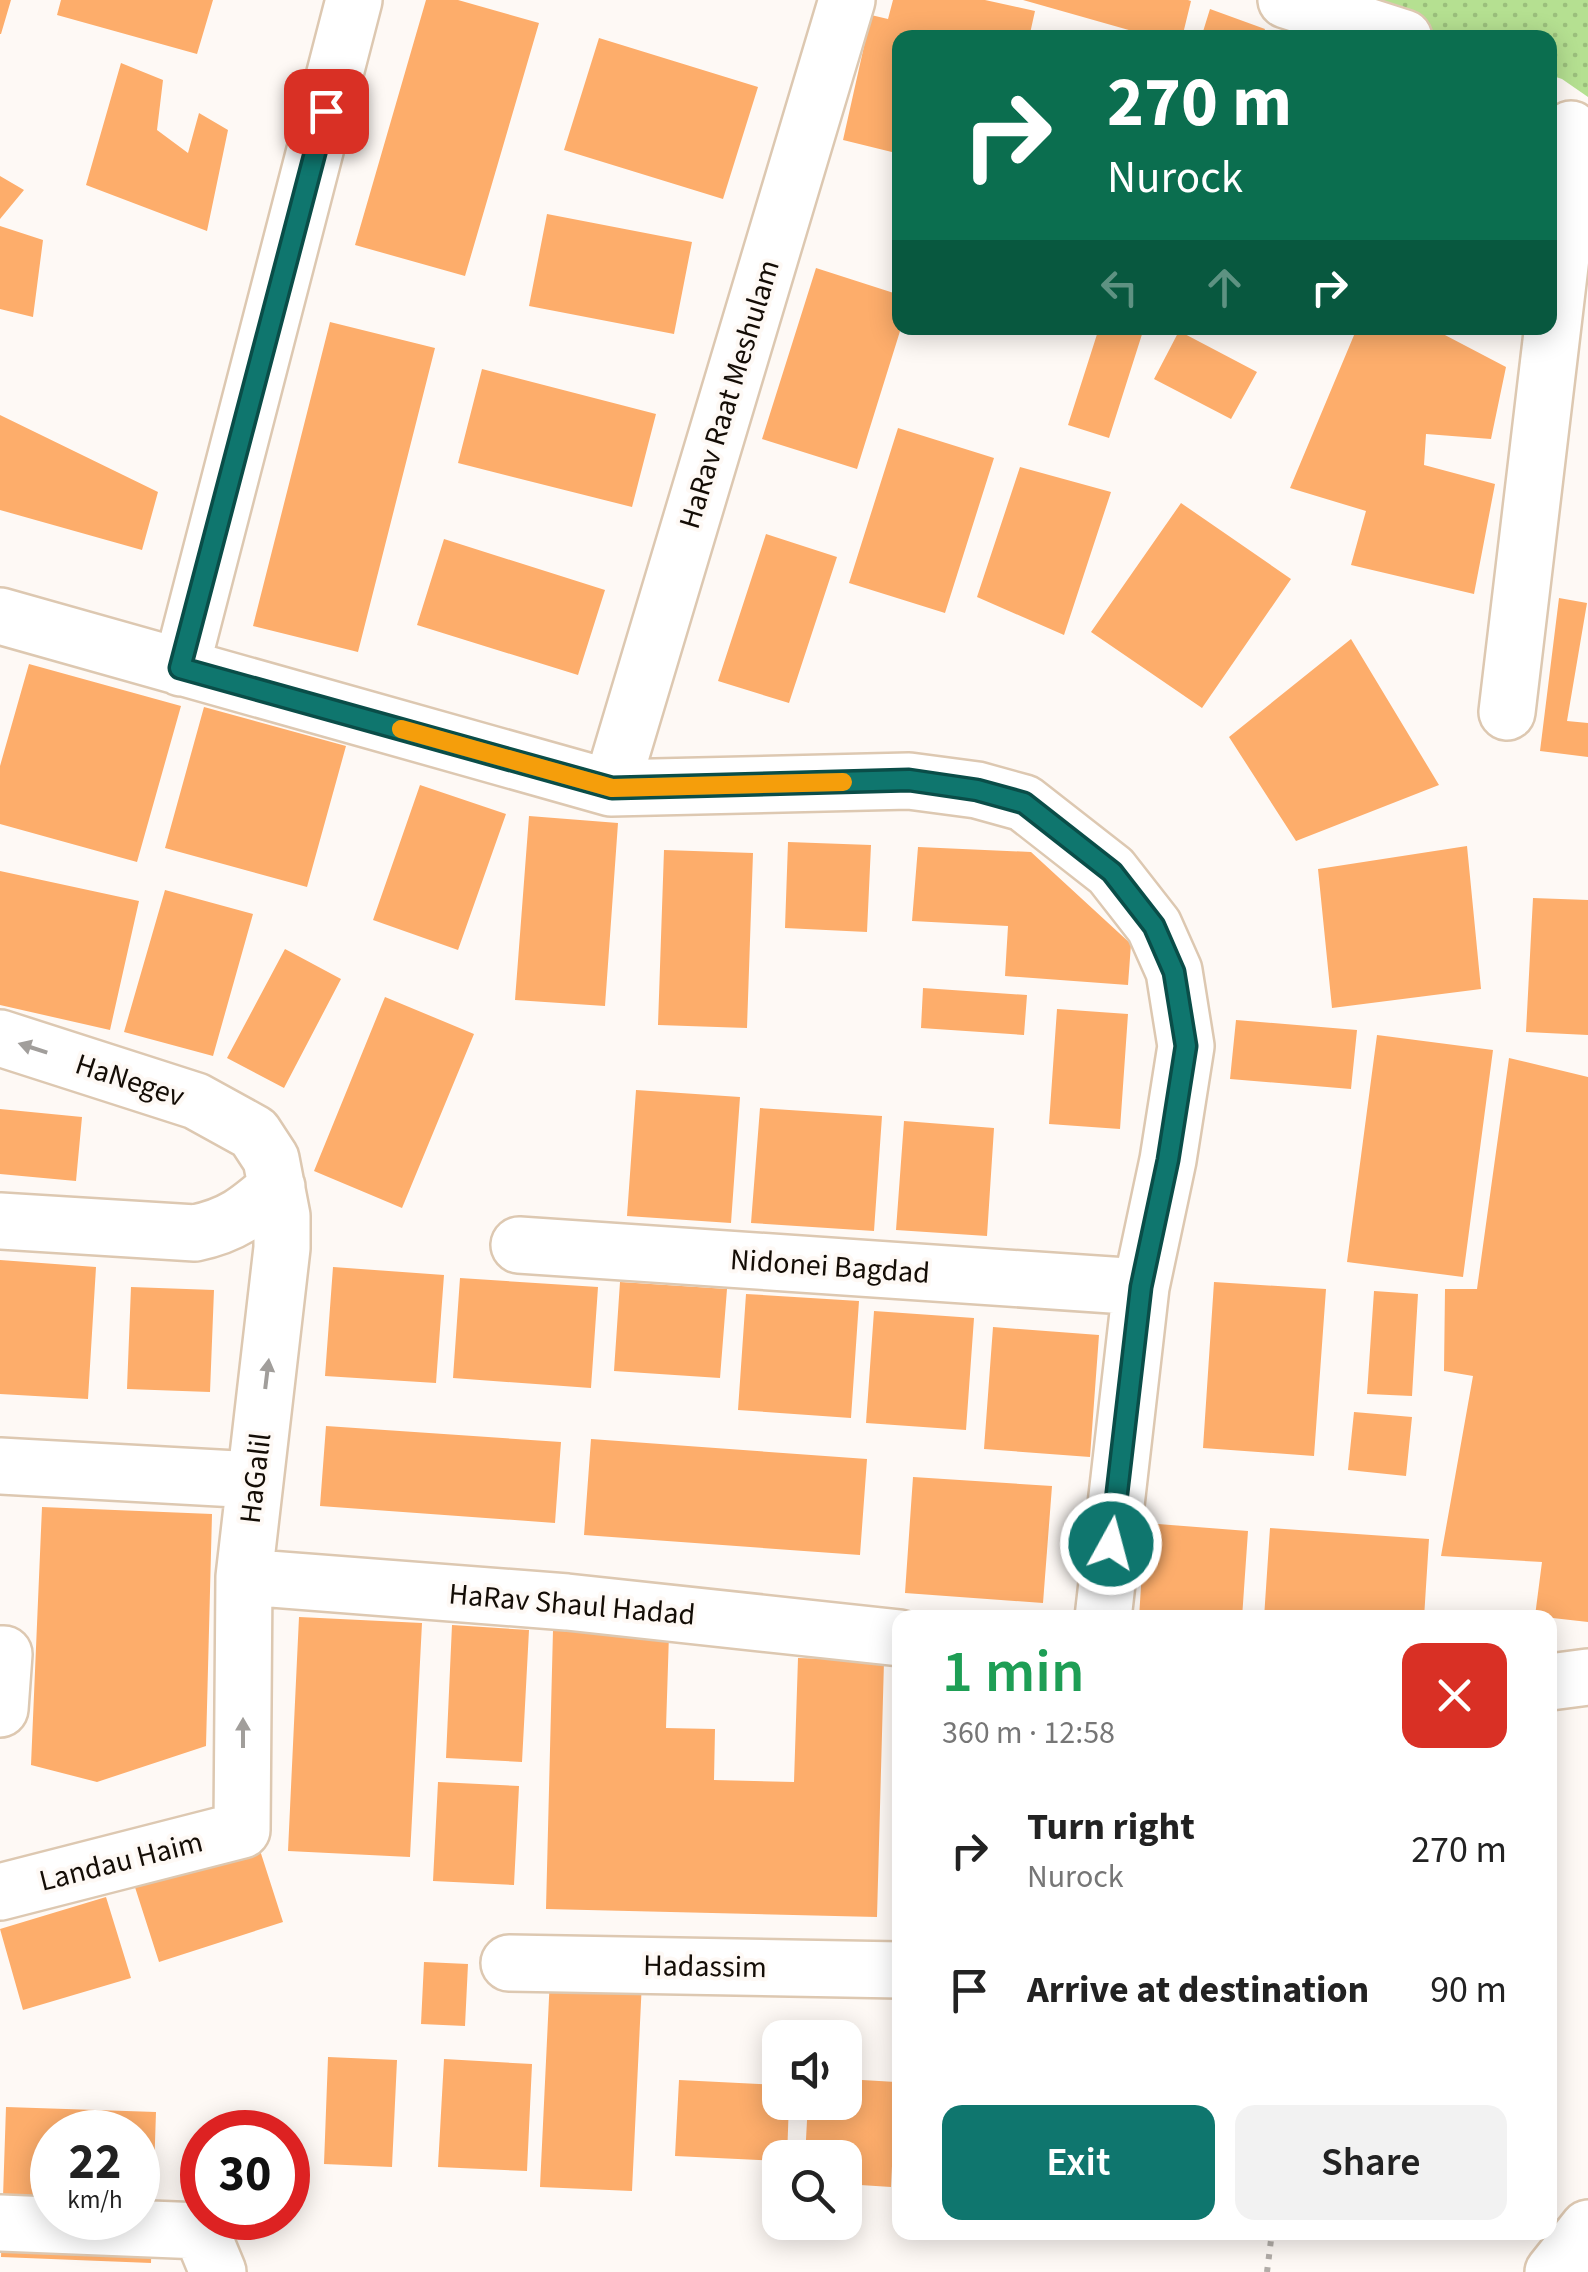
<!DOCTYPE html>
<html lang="en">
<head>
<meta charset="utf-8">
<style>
  body { margin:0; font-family:"Source Sans 3",sans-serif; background:#f2f2f2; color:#222; height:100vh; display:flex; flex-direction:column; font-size:38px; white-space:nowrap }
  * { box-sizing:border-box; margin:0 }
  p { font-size:32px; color:#767676 }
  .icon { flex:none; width:55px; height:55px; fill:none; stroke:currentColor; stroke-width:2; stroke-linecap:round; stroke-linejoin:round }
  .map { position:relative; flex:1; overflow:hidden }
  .panel { position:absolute; left:892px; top:1610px; width:665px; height:630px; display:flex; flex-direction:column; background:#fff; border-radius:20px; box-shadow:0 5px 25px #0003 }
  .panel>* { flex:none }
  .hud { position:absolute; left:892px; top:30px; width:665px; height:305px; border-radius:20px; box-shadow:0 5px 25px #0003; background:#0b6e4f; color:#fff; overflow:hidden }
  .tools { position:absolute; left:762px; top:2020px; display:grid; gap:20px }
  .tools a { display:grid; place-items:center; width:100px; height:100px; border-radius:20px; background:#fff; box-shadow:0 5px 25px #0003; font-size:50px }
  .speed { position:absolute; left:30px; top:2110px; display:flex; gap:20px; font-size:50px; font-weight:700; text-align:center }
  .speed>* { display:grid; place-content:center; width:130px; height:130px; border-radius:50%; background:#fff; box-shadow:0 5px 25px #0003; line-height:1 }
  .speed small { font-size:25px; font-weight:400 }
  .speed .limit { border:15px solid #d22; background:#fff; color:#111 }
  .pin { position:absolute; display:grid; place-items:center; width:85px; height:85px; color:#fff; margin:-42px; border-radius:20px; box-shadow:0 5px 15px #0006 }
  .me { position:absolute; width:110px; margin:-55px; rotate:7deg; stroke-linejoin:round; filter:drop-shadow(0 0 8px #0008) }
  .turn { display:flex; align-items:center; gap:35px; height:210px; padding:0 50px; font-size:45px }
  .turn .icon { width:130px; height:130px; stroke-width:2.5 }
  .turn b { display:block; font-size:70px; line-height:85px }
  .lanes { display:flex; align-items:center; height:95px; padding:0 50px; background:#0003; justify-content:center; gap:50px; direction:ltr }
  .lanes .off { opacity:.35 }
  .round { display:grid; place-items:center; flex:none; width:105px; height:105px; border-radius:20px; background:#f2f2f2 }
  .head { display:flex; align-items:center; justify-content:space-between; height:170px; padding:0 50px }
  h1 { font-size:60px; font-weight:600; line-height:75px; color:#1e9e55 }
  .primary-button { display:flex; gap:20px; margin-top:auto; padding:20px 50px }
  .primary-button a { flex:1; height:115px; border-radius:20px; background:#0f766e; color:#fff; font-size:40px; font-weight:600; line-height:115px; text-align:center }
  .primary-button a+a { background:#f2f2f2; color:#222 }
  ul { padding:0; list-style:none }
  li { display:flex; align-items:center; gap:30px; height:140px; padding:0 50px }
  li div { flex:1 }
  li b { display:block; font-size:38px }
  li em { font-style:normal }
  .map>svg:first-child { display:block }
  .grass { fill:url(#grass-dots) }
  .building { fill:#fdad6b; fill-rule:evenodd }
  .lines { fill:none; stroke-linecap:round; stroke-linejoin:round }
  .minor-casing { stroke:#ddc8b1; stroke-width:60 }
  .highway-casing { stroke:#ddc8b1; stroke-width:60 }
  .path { stroke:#b2ada8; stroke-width:6; stroke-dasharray:5 8; stroke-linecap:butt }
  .minor { stroke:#fff; stroke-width:55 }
  .highway { stroke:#fff; stroke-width:55 }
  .oneway { fill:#a19e9b }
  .route-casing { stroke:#0a4d48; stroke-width:25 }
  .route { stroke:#0f766e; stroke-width:18 }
  .slow { stroke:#f59e0b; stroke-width:18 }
  .labels { text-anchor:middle; stroke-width:8; stroke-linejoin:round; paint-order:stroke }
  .street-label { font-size:30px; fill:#140d06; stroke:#fef9f5 }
</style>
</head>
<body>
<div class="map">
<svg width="1588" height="2272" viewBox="0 0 1588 2272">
  <defs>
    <pattern id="grass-dots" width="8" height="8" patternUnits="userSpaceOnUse" patternTransform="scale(2.5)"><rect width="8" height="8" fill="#b5e091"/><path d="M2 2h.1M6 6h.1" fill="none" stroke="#9bbf7c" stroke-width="1.8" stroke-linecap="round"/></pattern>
  </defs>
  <rect width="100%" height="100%" fill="#fef9f5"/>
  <!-- grass -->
  <path class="grass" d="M 1329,0 L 1588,0 L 1588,97 L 1562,79 L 1550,75 L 1550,38 L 1439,37 Z"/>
  <!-- building -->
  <path class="building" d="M 0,0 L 11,0 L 1,34 L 0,34 Z
    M 61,0 L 213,0 L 197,54 L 57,15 Z
    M 426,0 L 458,0 L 539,23 L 465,276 L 355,245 Z
    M 893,0 L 985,0 L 1035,11 L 1029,38 L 900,38 L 900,154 L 843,140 L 871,15 L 888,19 Z
    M 1023,0 L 1188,0 L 1191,1 L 1182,38 L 1157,38 Z
    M 1210,9 L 1265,29 L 1262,38 L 1201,38 Z
    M 599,38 L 758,87 L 723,199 L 564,150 Z
    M 121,63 L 163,80 L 157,130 L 188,153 L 199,113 L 228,130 L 207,231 L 86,185 Z
    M 0,176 L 24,190 L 0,219 Z
    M 547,214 L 692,242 L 674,334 L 529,306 Z
    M 0,226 L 43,240 L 33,317 L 0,309 Z
    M 816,268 L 900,295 L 901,328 L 857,469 L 762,439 Z
    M 330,322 L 435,348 L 358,652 L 253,626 Z
    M 1099,328 L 1144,328 L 1109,438 L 1068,425 Z
    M 1357,328 L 1444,328 L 1443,334 L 1506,367 L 1491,439 L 1426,434 L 1424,465 L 1495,484 L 1474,594 L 1351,565 L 1366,511 L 1290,488 Z
    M 1179,331 L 1257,372 L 1231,419 L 1154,379 Z
    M 482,369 L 656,414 L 632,507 L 458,463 Z
    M 0,415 L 158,492 L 142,550 L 0,510 Z
    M 898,428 L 994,458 L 945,613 L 849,583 Z
    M 1020,467 L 1111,492 L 1064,635 L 977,597 Z
    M 1181,503 L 1291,579 L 1202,708 L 1091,632 Z
    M 766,534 L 837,557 L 789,703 L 718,681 Z
    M 444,539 L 605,590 L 578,675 L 417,625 Z
    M 1559,598 L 1587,603 L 1567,721 L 1588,723 L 1588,757 L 1540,751 Z
    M 1351,639 L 1439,785 L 1296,841 L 1229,737 Z
    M 29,664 L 181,706 L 137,862 L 0,824 L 0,766 Z
    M 204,707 L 346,746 L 307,887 L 165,848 Z
    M 420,785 L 506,814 L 458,950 L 373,920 Z
    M 529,816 L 618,823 L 605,1006 L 515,1000 Z
    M 788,842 L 871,845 L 867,932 L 785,928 Z
    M 1467,846 L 1481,989 L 1332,1008 L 1318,869 Z
    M 918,847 L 1031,852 L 1131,944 L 1128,985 L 1005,976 L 1008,926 L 912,921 Z
    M 664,850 L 753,853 L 747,1028 L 658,1025 Z
    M 0,871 L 139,901 L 110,1030 L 0,1005 Z
    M 165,890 L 253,914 L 213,1056 L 124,1032 Z
    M 1533,898 L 1588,900 L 1588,1035 L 1526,1032 Z
    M 285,949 L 341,979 L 284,1088 L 227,1058 Z
    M 923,988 L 1027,995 L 1024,1035 L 921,1028 Z
    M 385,997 L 474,1034 L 402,1208 L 314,1171 Z
    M 1057,1009 L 1128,1014 L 1120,1129 L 1049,1124 Z
    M 1236,1020 L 1357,1030 L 1351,1089 L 1230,1079 Z
    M 1377,1035 L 1493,1050 L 1463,1277 L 1347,1262 Z
    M 1509,1058 L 1588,1077 L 1588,1622 L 1535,1616 L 1542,1562 L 1441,1556 L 1473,1376 L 1444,1371 L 1445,1289 L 1477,1289 Z
    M 636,1090 L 740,1097 L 731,1223 L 627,1216 Z
    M 760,1108 L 882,1116 L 874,1231 L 751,1223 Z
    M 0,1109 L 82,1117 L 76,1181 L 0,1174 Z
    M 904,1121 L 994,1128 L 987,1236 L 896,1230 Z
    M 0,1260 L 96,1267 L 88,1399 L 0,1394 Z
    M 333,1267 L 444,1275 L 436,1383 L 325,1376 Z
    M 460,1278 L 598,1287 L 591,1388 L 453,1378 Z
    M 620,1282 L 727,1289 L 720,1378 L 614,1371 Z
    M 1214,1282 L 1326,1289 L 1314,1456 L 1203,1448 Z
    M 131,1287 L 214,1290 L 210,1392 L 127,1389 Z
    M 1374,1291 L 1418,1294 L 1412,1396 L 1367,1394 Z
    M 746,1294 L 859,1301 L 851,1418 L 738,1410 Z
    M 874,1311 L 974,1318 L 966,1430 L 866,1423 Z
    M 993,1327 L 1099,1335 L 1090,1457 L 984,1449 Z
    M 1354,1412 L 1412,1417 L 1406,1476 L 1348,1470 Z
    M 326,1426 L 561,1442 L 555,1523 L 320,1506 Z
    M 591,1439 L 867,1459 L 860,1555 L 584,1535 Z
    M 913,1477 L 1052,1486 L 1043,1603 L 905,1593 Z
    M 42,1507 L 212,1514 L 206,1746 L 97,1782 L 31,1765 Z
    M 1145,1523 L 1248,1531 L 1242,1618 L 1139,1618 Z
    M 1270,1528 L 1429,1539 L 1424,1618 L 1264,1618 Z
    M 299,1617 L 422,1623 L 410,1857 L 288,1851 Z
    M 452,1625 L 529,1630 L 522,1762 L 446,1758 Z
    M 553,1630 L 669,1634 L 666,1728 L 715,1729 L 714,1780 L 794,1782 L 798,1658 L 884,1661 L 877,1917 L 546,1909 Z
    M 438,1782 L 519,1786 L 514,1885 L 433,1881 Z
    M 257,1841 L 283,1922 L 159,1962 L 133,1881 Z
    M 106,1897 L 131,1978 L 23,2010 L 0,1929 Z
    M 424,1962 L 468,1964 L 465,2026 L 421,2024 Z
    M 550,1977 L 642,1981 L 632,2191 L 540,2187 Z
    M 328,2057 L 397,2060 L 392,2167 L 324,2164 Z
    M 444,2059 L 532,2064 L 527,2171 L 438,2167 Z
    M 845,2079 L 896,2082 L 891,2187 L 845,2184 L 845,2158 L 805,2158 L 808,2102 L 845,2102 Z
    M 679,2080 L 780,2085 L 780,2102 L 789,2102 L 787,2158 L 780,2158 L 780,2161 L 675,2156 Z
    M 6,2107 L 156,2112 L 151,2263 L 1,2257 ZM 52,2132 L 138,2132 L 138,2218 L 52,2218 Z"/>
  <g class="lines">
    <!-- minor casing -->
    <g class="minor-casing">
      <path id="minor" d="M 1286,0 L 1404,38
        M 0,616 L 611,788 L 909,781 L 977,790 L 1024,803 L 1111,871 L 1154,926 L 1174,971 L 1186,1046 L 1168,1160 L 1141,1287 L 1103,1618
        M 181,668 L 354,0
        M 1507,712 L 1571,173 L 1571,129
        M 611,788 L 847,0
        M 0,1038 L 196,1101 L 254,1133 L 271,1159 L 282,1216 L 282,1248 L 244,1577 L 242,1830 L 0,1892
        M 0,1221 L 195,1233 C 233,1225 248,1212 277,1187
        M 519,1245 L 1141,1287
        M 0,1466 L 255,1480
        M 244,1577 L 567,1602 L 900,1638
        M 0,1654 L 4,1654 L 0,1709
        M 1550,1682 L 1588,1677
        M 509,1963 L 900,1970
        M 0,2223 L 201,2231 L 218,2272"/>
    </g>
    <!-- highway casing -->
    <g class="highway-casing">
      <path id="highway" d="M 1553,2272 L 1588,2228"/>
    </g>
    <!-- path -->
    <path class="path" d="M 1267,2272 L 1272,2232"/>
    <!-- minor -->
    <use href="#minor" class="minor"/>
    <!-- highway -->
    <use href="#highway" class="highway"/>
  </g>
  <!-- one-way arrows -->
  <defs><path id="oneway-solid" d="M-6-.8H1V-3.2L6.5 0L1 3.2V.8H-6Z" transform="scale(2.5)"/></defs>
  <g class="oneway">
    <use href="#oneway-solid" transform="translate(33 1048) rotate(-162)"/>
    <use href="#oneway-solid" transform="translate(267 1374) rotate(-83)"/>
    <use href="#oneway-solid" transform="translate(243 1733) rotate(-90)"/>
  </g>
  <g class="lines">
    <!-- route casing -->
    <g class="route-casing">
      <path id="route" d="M 326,111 L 180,668 L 612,788 L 909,780 L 977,790 L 1024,803 L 1112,872 L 1154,926 L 1174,972 L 1186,1046 L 1168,1160 L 1141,1287 L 1111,1544"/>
    </g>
    <!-- route -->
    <use href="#route" class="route"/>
    <!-- slow -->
    <path class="slow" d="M 401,729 L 612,788 L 843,782"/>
  </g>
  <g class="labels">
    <!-- street labels -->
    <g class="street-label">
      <text transform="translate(729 394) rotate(-73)" y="10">HaRav Raat Meshulam</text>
      <text transform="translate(130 1080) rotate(18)" y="10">HaNegev</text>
      <text transform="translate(830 1266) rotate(4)" y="10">Nidonei Bagdad</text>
      <text transform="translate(255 1478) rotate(-83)" y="10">HaGalil</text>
      <text transform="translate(572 1604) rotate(5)" y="10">HaRav Shaul Hadad</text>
      <text transform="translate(121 1861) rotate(-14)" y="10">Landau Haim</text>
      <text transform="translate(705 1966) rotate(1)" y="10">Hadassim</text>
    </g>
  </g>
</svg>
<div class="tools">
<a><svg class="icon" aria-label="sound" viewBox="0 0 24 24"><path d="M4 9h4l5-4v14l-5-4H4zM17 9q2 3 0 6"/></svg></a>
<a><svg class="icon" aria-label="search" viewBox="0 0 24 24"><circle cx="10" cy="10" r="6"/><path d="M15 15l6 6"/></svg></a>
</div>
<div class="speed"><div>22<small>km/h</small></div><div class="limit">30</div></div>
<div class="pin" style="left:326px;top:111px;background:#d93025"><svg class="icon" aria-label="arrive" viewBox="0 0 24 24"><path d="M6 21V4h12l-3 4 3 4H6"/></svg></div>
<svg class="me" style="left:1111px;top:1544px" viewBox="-20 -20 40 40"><circle r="17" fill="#0f766e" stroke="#fff" stroke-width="3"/><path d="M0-11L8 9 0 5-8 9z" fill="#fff"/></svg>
<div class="hud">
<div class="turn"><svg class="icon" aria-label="right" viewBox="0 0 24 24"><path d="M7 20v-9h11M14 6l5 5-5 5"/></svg><div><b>270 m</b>Nurock</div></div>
<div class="lanes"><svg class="icon off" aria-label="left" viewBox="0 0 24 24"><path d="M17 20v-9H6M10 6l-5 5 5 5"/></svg><svg class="icon off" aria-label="ahead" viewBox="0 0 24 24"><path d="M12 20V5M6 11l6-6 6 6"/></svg><svg class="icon" aria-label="right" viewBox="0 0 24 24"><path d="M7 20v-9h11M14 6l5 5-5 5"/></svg></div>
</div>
<section class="panel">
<div class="head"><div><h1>1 min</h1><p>360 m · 12:58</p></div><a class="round" style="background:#d93025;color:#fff"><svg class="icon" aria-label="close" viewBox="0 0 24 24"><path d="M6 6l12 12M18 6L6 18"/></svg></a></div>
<ul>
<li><svg class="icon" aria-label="right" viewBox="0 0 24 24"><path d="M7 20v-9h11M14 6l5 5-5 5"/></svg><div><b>Turn right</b><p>Nurock</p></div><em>270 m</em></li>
<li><svg class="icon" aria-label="arrive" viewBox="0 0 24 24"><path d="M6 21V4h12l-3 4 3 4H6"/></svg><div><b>Arrive at destination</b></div><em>90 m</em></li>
</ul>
<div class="primary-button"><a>Exit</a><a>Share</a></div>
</section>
</div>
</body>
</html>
